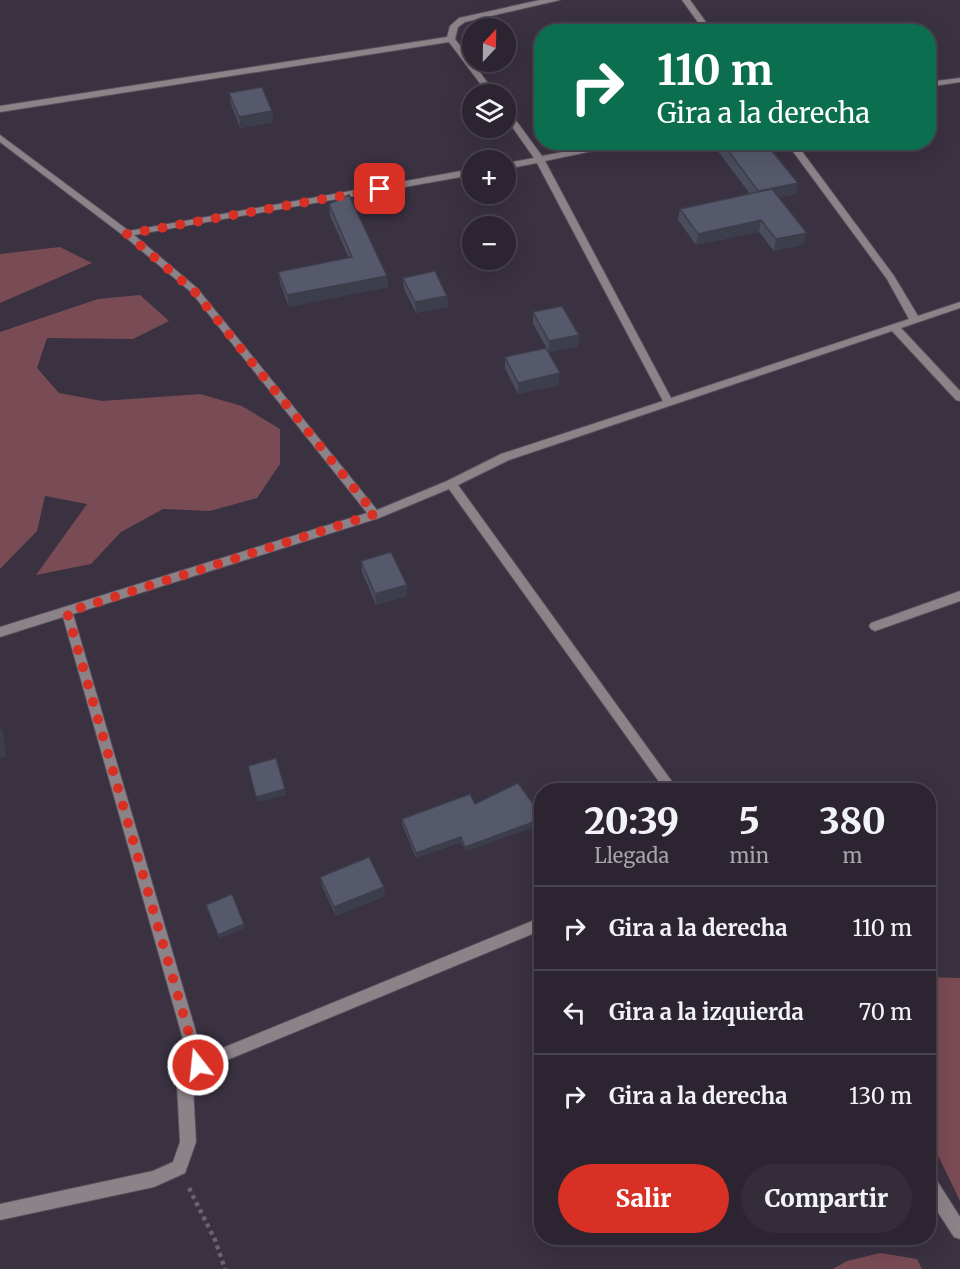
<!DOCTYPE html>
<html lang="es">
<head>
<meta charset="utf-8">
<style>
  body { margin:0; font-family:Merriweather,serif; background:#342d39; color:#f1f3f6; height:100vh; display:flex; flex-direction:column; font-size:22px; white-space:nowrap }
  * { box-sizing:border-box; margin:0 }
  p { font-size:20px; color:#a6a5ab }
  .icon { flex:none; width:33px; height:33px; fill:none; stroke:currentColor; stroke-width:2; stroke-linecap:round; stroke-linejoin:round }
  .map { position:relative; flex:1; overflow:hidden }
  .side { position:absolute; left:534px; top:783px; width:402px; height:462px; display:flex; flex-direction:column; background:#2c2531; border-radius:24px; box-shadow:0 6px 24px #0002,0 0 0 2px #48424d }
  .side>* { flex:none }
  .guide { position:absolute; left:534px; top:24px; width:402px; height:126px; border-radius:24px; box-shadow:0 6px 24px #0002,0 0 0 2px #48424d; background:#0b6e4f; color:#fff; overflow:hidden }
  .needle { width:39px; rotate:22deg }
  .tools { position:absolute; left:462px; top:18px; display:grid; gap:12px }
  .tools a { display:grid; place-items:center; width:54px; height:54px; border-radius:50%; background:#2c2531; box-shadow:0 6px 24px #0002,0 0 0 2px #48424d; font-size:30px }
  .pin { position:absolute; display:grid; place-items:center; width:51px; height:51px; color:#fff; margin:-26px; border-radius:12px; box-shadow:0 3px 9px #0006 }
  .me { position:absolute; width:66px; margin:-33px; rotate:344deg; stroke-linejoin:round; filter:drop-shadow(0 0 4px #0008) }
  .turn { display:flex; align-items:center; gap:21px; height:126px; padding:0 24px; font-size:27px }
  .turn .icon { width:78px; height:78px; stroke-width:2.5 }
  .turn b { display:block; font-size:42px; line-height:51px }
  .eta { display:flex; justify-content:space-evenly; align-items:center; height:102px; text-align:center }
  .eta b { font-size:36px; font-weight:800; line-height:42px }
  .action { display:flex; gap:12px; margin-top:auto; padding:12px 24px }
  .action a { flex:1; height:69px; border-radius:36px; background:#d93025; color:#fff; font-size:24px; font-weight:800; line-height:69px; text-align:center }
  .action a+a { background:#342d39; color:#f1f3f6 }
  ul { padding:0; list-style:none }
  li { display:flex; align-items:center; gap:18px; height:84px; padding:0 24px; border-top:2px solid #48424d }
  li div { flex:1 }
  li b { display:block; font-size:22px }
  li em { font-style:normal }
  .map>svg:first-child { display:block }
  .green { fill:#794b55 }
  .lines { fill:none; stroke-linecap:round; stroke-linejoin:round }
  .street-casing { stroke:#574e5d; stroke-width:2 }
  .path { stroke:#6a6270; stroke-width:4.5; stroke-dasharray:4 4; stroke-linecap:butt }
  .street { fill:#8b8388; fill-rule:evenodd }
  .wall { fill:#4a4d5c }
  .shaded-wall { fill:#3c3e4b }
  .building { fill:#56596b; stroke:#3c3e4b; stroke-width:1.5 }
  .route { stroke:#d93025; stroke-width:10; stroke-dasharray:0 18 }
</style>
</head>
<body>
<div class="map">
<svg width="960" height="1269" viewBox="0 0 960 1269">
  <rect width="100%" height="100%" fill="#3a3141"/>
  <!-- green -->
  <path class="green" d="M 60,247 L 92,263 L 0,303 L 0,254 Z
    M 140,295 L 169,321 L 133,339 L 47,338 L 37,368 L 59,393 L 102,401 L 200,394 L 242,406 L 280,429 L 280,464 L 257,498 L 210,511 L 163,509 L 121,532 L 91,564 L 36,575 L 87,504 L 45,496 L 37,531 L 0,569 L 0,332 L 98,299 Z
    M 929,977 L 960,978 L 960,1201 L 929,1137 Z
    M 880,1253 L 917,1259 L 922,1269 L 833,1269 L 847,1261 Z"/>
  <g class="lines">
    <!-- street casing -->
    <g class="street-casing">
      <path id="street" d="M 540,0 L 560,0 L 465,22 L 458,27 L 455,39 L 496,94 L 488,94 L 449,42 L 0,112 L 0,106 L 447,37 L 450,26 L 459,18 Z
        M 682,0 L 690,0 L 713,32 L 705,32 Z
        M 960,78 L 960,82 L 928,87 L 928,82 Z
        M 506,110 L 509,111 L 542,156 L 615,142 L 635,142 L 545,161 L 671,398 L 909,319 L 887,279 L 786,142 L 795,142 L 894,276 L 918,316 L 960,302 L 960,308 L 901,328 L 960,391 L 960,401 L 956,400 L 892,331 L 509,460 L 458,485 L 678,790 L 665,790 L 449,489 L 379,518 L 73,614 L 203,1056 L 542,917 L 542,930 L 203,1070 L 193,1087 L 196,1142 L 185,1173 L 154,1187 L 0,1220 L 0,1204 L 153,1171 L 173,1162 L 180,1142 L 177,1085 L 190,1064 L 63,617 L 0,637 L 0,627 L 367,513 L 191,292 L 124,236 L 0,142 L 0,135 L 129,231 L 472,169 L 472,175 L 134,235 L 197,288 L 377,510 L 447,481 L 501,454 L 663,401 L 537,163 L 506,169 L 506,163 L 534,158 L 506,118 Z
        M 960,591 L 960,601 L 875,631 L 871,629 L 869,626 L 871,623 Z
        M 928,1174 L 934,1176 L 960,1217 L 960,1239 L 954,1237 L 928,1197 Z"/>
    </g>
    <!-- path -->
    <path class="path" d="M 189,1188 L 215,1240 L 225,1269"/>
    <!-- street -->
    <use href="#street" class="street"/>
  </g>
  <!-- wall -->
  <path class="wall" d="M 229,93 L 272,111 L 273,122 L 240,128 L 231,104 Z
    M 715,142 L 770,142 L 775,150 L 774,154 L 796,194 L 779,197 L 804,244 L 774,251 L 759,232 L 696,245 L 678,220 L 680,209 L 750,194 L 714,146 Z
    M 329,204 L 387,276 L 388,287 L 289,307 L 280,283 L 278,272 L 349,258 L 330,216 Z
    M 403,278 L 447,296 L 448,307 L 416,313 L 404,289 Z
    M 533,312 L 579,335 L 578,346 L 549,352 L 533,324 Z
    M 505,357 L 559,385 L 518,394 L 505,368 Z
    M 361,561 L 407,596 L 376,605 L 362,572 Z
    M 475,804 L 542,816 L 542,824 L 466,851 L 461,842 L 416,858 L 402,824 L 402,819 Z
    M 320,877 L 385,896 L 336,916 L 322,886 Z"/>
  <!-- shaded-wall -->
  <path class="shaded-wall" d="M 272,111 L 273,122 L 240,128 L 239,117 Z
    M 798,183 L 796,194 L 756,202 L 758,191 Z
    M 761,220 L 759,232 L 696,245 L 698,234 Z
    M 807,233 L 804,244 L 774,251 L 776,239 Z
    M 387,276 L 388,287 L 289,307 L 287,295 Z
    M 447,296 L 448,307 L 416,313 L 415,302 Z
    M 579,335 L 578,346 L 549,352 L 549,341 Z
    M 560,373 L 559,385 L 518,394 L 518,383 Z
    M 407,585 L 407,596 L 376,605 L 375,594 Z
    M 0,726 L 3,732 L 7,757 L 0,758 Z
    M 285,789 L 286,795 L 258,802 L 256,797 Z
    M 542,819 L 542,824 L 466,851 L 465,847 Z
    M 461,837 L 461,842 L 416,858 L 416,853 Z
    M 384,887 L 385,896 L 336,916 L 334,907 Z
    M 244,924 L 245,928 L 219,939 L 218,935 Z"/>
  <!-- building -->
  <path class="building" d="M 262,87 L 272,111 L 239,117 L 229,93 Z
    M 722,142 L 770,142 L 775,150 L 771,150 L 798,183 L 758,191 Z
    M 772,189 L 807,233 L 776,239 L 761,220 L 698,234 L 680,209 Z
    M 349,195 L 387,276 L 287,295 L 278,272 L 352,257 L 329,204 Z
    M 435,271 L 447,296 L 415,302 L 403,278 Z
    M 562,306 L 579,335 L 549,341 L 533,312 Z
    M 546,348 L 560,373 L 518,383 L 505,357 Z
    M 391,552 L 407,585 L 375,594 L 361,561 Z
    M 0,734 L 2,747 L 0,747 Z
    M 276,758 L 285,789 L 256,797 L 248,766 Z
    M 518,783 L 542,816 L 542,819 L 465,847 L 461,837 L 416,853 L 402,819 L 470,794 L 475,804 Z
    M 369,857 L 384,887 L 334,907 L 320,877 Z
    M 232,894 L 244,924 L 218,935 L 206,905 Z"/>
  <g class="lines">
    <!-- route -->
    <path class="route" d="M 198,1065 L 67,612 L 375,514 L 194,291 L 127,234 L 380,189"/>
  </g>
</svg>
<div class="tools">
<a><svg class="needle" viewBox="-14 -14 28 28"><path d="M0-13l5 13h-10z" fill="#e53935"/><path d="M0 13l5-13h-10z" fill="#a6a5ab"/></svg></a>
<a><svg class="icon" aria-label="layers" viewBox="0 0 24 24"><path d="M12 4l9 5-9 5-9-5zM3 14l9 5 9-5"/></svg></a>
<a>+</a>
<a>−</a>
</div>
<div class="pin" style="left:380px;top:189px;background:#d93025"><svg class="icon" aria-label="arrive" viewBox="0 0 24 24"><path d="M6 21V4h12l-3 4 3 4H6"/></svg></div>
<svg class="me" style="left:198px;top:1065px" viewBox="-20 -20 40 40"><circle r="17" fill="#d93025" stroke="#fff" stroke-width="3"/><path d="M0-11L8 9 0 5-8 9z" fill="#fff"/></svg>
<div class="guide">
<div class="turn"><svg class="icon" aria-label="right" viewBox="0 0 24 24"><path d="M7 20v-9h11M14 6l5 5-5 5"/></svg><div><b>110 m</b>Gira a la derecha</div></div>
</div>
<section class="side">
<div class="eta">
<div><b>20:39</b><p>Llegada</p></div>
<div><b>5</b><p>min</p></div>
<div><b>380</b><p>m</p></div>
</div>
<ul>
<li><svg class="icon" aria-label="right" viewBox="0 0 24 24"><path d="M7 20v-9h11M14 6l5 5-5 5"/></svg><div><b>Gira a la derecha</b></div><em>110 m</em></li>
<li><svg class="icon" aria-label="left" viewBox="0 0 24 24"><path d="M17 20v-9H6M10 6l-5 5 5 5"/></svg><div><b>Gira a la izquierda</b></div><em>70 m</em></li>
<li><svg class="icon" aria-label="right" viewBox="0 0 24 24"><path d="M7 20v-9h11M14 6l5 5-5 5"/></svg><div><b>Gira a la derecha</b></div><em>130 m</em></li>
</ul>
<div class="action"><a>Salir</a><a>Compartir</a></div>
</section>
</div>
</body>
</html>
